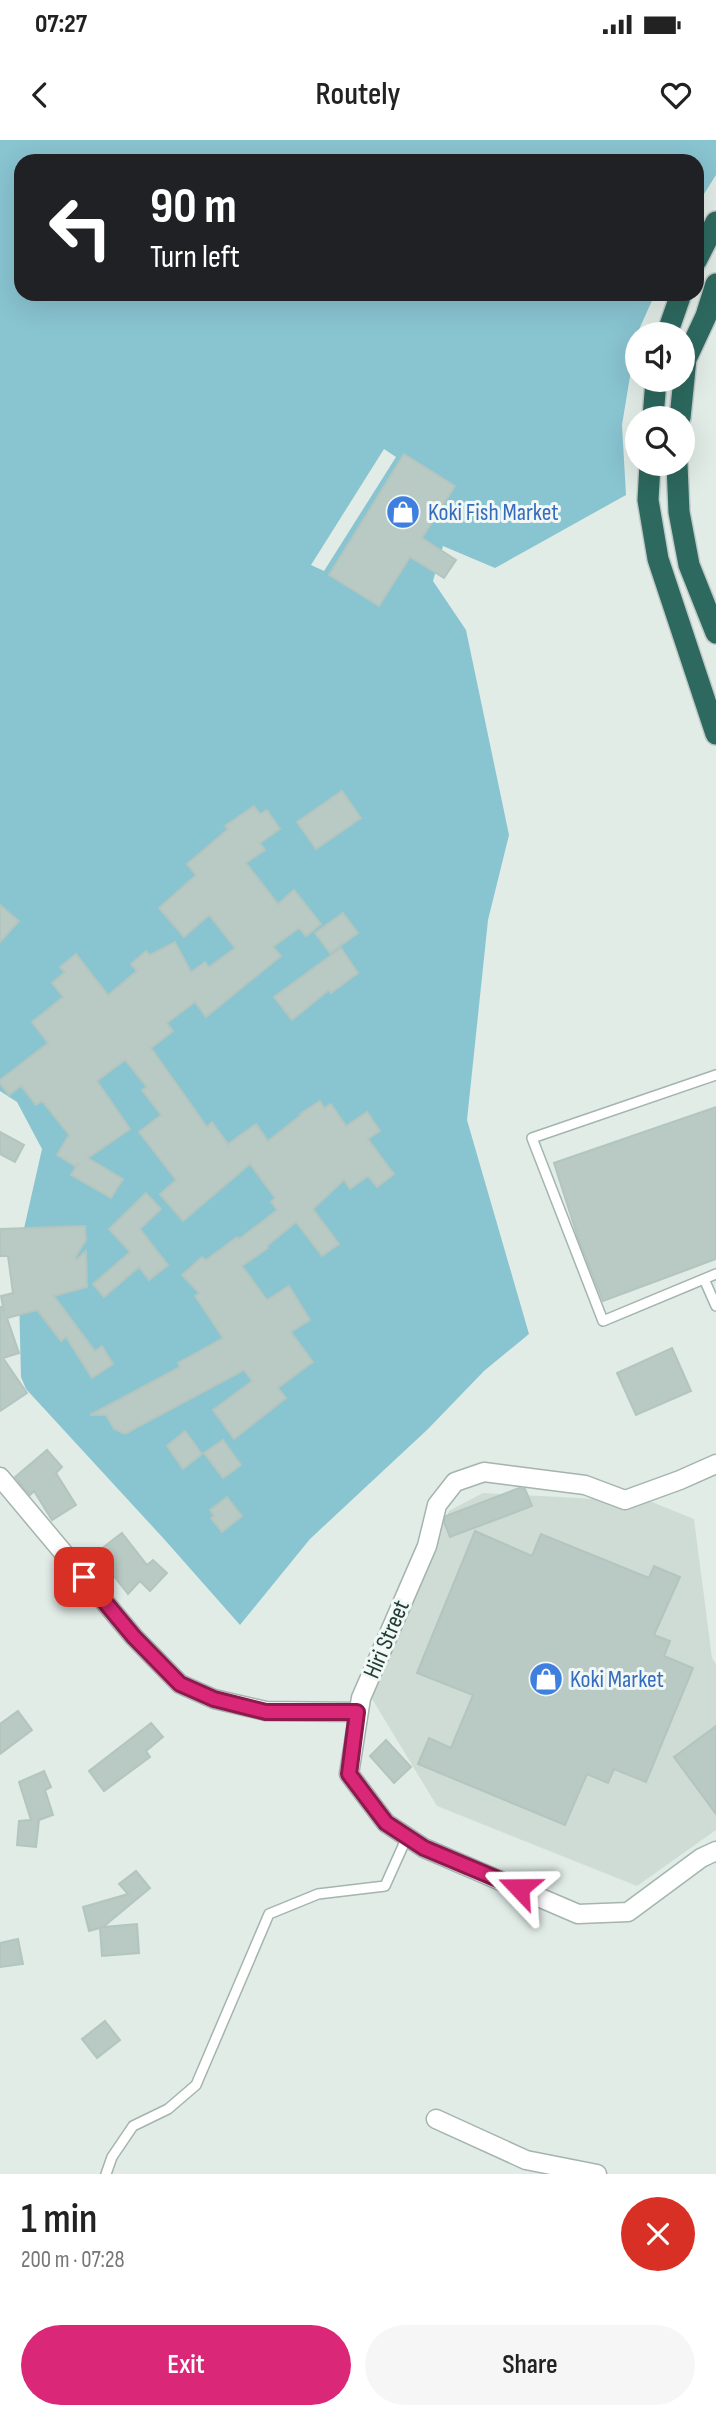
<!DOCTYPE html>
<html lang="en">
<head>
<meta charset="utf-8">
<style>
  body { margin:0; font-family:"Sofia Sans Condensed",sans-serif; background:#f6f6f6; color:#222; height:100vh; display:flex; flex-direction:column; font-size:26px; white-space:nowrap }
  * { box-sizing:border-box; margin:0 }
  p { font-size:23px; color:#767676 }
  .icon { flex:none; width:38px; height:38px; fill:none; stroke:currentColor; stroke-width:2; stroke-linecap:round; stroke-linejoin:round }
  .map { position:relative; height:2034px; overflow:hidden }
  .panel { display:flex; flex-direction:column; background:#fff; flex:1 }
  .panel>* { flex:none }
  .hud { position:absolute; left:14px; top:14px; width:690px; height:147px; border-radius:21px; box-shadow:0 7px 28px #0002; background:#202124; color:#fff; overflow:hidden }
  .tools { position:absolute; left:625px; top:182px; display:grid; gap:14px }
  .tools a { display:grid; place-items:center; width:70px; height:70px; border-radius:50%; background:#fff; box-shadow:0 7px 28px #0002; font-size:35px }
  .pin { position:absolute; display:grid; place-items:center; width:60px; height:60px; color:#fff; margin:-30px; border-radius:14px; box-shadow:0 4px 10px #0006 }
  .me { position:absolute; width:77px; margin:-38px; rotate:293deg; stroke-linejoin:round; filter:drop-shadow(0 0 5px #0008) }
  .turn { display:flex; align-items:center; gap:24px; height:147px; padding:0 21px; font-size:32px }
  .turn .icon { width:91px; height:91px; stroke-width:2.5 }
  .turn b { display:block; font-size:49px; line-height:60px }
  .round { display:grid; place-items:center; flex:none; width:74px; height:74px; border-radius:37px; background:#f6f6f6 }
  .head { display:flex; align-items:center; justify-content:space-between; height:119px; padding:0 21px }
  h1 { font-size:42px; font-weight:600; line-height:52px }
  .primary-button { display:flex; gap:14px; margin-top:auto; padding:14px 21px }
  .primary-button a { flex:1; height:80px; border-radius:42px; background:#db2777; color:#fff; font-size:28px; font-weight:600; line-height:80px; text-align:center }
  .primary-button a+a { background:#f6f6f6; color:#222 }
  .status { display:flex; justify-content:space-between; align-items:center; height:49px; padding:0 35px; background:#fff; direction:ltr }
  .status svg { height:19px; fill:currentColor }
  header { display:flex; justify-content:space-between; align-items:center; height:91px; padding:0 21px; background:#fff; font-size:32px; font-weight:600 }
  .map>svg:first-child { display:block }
  .built { fill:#cfdcd6 }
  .water { fill:#89c4d1 }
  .pier { fill:#e1ece7 }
  .building { fill:#b9c9c3; stroke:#b3c5bf; stroke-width:2 }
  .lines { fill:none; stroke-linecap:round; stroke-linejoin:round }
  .lane-casing { stroke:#a4b4ae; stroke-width:12 }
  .street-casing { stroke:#a4b4ae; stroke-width:21 }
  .highway-casing { stroke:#c1c9c7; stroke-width:24 }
  .lane { stroke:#fff; stroke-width:9 }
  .street { stroke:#fff; stroke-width:18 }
  .highway { stroke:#2d695f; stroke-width:21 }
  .route-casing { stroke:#8e194d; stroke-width:18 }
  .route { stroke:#db2777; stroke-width:12 }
  .labels { text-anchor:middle; stroke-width:6; stroke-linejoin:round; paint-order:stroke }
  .shop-label { font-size:24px; fill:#366cbe; stroke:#f2f8f5; text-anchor:start }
  .street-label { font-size:24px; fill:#213d36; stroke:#f2f8f5 }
</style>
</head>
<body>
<div class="status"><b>07:27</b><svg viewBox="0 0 49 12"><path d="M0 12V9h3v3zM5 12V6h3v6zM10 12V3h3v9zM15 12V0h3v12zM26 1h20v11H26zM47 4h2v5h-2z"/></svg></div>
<header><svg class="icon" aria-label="back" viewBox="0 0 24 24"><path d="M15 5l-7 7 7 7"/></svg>Routely<svg class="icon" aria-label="heart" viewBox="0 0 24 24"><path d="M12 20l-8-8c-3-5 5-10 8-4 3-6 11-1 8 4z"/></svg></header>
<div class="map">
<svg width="716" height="2034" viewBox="0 0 716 2034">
  <rect width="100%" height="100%" fill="#e1ece7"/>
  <!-- built -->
  <path class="built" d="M 483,1353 L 652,1362 L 694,1379 L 712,1518 L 716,1524 L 716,1690 L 637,1746 L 437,1666 L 369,1554 L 449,1371 Z"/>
  <!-- water -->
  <path class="water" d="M 0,0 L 716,0 L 716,35 L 697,65 L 696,21 L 21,21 L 21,154 L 655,154 L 637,194 L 622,285 L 626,355 L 495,428 L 443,406 L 433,441 L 466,490 L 509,695 L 488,780 L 467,980 L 529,1194 L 484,1231 L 428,1289 L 310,1399 L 240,1485 L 164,1399 L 26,1249 L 21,1237 L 18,1115 L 42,1009 L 17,962 L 0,951 Z"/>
  <!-- pier -->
  <path class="pier" d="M 384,309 L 396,317 L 324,431 L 311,425 Z"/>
  <!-- building -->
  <path class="building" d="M 404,314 L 455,346 L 422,398 L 456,420 L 444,438 L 410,417 L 379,466 L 329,435 Z
    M 342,651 L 361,678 L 316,709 L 297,682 Z
    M 254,666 L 260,674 L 267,670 L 280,689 L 260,703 L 265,710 L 246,723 L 278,764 L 294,750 L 321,784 L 306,796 L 299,788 L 273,807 L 281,816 L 206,877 L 195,862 L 167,883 L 173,891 L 151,908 L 207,987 L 212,982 L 228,1004 L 256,984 L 268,1001 L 301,975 L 300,974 L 320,961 L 324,968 L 331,964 L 346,986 L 367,972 L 380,991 L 368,999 L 394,1034 L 377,1047 L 368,1036 L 350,1049 L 344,1040 L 313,1069 L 339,1104 L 322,1116 L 296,1082 L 267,1106 L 268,1108 L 242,1126 L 267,1160 L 289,1146 L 310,1180 L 291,1192 L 313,1222 L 278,1248 L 286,1258 L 234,1299 L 213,1270 L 252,1241 L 244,1230 L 125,1294 L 114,1289 L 106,1275 L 90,1275 L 180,1227 L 178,1223 L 223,1198 L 195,1156 L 199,1153 L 182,1135 L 202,1117 L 206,1120 L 237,1097 L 239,1099 L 263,1081 L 277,1070 L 271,1062 L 275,1058 L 250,1024 L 183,1081 L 160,1054 L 176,1040 L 139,992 L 161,975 L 142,950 L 147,947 L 125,920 L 97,941 L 130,989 L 88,1018 L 123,1039 L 111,1058 L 71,1035 L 77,1025 L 75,1026 L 57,1015 L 69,995 L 42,961 L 36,965 L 21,946 L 9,955 L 0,944 L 0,940 L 48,903 L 32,882 L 63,857 L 52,843 L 65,832 L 60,827 L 76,814 L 108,855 L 137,831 L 131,824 L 146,811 L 150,815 L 175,802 L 191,832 L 205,822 L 209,827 L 235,808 L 209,775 L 184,797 L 159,768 L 196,735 L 187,724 L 228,689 L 225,686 Z
    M 0,765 L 19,781 L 0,802 Z
    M 343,773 L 358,793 L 330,813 L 315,793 Z
    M 341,808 L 358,833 L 331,853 L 329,850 L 292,880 L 274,857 Z
    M 716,967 L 716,1119 L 603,1161 L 578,1098 L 554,1023 Z
    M 0,992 L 24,1005 L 15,1022 L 0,1014 Z
    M 146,1053 L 161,1069 L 140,1089 L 168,1125 L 149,1140 L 139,1127 L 104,1157 L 93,1144 L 130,1112 L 109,1089 Z
    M 85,1086 L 86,1100 L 75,1118 L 77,1119 L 86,1111 L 87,1147 L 54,1156 L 95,1211 L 102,1206 L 113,1224 L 92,1238 L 66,1197 L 61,1201 L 37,1170 L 7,1178 L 19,1213 L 3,1218 L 27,1253 L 0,1271 L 0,1167 L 2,1166 L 4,1172 L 1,1156 L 13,1153 L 8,1116 L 0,1116 L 0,1089 Z
    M 672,1208 L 691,1251 L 636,1275 L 617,1233 Z
    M 185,1291 L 202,1314 L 183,1329 L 167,1306 Z
    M 223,1300 L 241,1325 L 223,1338 L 204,1313 Z
    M 47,1310 L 62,1327 L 56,1333 L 76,1365 L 52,1380 L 34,1351 L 30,1355 L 15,1337 Z
    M 519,1348 L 525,1349 L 532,1366 L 450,1397 L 444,1382 L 446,1376 Z
    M 227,1357 L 242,1376 L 222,1392 L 211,1378 L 214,1376 L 210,1370 Z
    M 475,1391 L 532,1416 L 541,1394 L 649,1438 L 654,1426 L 680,1437 L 654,1495 L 670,1501 L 664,1516 L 693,1528 L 646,1642 L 614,1629 L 608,1643 L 587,1634 L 565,1685 L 418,1624 L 429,1598 L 451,1608 L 473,1555 L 417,1533 Z
    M 122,1393 L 147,1425 L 153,1420 L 167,1433 L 150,1451 L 140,1441 L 128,1454 L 96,1413 Z
    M 18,1571 L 32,1590 L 0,1614 L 0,1584 Z
    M 151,1583 L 163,1597 L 146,1611 L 150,1617 L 104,1651 L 89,1631 Z
    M 716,1586 L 716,1674 L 674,1617 Z
    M 386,1600 L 411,1627 L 394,1643 L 370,1616 Z
    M 44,1631 L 51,1647 L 45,1650 L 53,1675 L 39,1680 L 36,1707 L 17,1705 L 19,1681 L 31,1680 L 19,1642 Z
    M 136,1731 L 150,1748 L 103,1787 L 137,1784 L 139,1813 L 102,1816 L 100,1788 L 89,1791 L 83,1767 L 128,1754 L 119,1744 Z
    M 18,1799 L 23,1824 L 0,1827 L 0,1803 Z
    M 105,1881 L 120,1900 L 97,1918 L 82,1899 Z"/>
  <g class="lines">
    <!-- lane casing -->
    <g class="lane-casing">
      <path id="lane" d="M 716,935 L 532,998 L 603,1181 L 716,1134
        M 704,1139 L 716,1166
        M 106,2034 L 112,2017 L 133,1986 L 168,1969 L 196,1945 L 269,1774 L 318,1754 L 385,1746 L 407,1697"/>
    </g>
    <!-- street casing -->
    <g class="street-casing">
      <path id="street" d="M 716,1324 L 680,1340 L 625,1360 L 585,1345 L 484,1332 L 455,1342 L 437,1365 L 427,1406 L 361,1558 L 349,1634 L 386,1683 L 424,1708 L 578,1774 L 628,1772 L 701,1718 L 716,1711
        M 0,1337 L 134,1497 L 180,1544 L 214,1559 L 266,1571 L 357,1572
        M 436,1979 L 526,2020 L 597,2034"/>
    </g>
    <!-- highway casing -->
    <g class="highway-casing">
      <path id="highway" d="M 696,121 L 716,82
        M 667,194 L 681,154
        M 653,278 L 656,240
        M 680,278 L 686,219 L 706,176 L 716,144
        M 650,324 L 648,360 L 658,419 L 716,594
        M 677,324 L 679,372 L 689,425 L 716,493"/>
    </g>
    <!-- lane -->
    <use href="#lane" class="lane"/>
    <!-- street -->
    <use href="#street" class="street"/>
    <!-- highway -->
    <use href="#highway" class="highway"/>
  </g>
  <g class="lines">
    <!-- route casing -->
    <g class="route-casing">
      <path id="route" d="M 84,1437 L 134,1497 L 180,1544 L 214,1559 L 266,1572 L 357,1572 L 349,1634 L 386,1683 L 424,1708 L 519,1748"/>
    </g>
    <!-- route -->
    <use href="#route" class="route"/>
  </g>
  <!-- icons -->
  <defs>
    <g id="shop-disc" transform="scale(1.75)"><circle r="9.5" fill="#3f7fe0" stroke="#f2f8f5"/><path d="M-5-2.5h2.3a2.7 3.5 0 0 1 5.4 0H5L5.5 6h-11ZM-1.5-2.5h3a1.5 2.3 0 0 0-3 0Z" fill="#fff"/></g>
  </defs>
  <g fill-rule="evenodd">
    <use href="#shop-disc" x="403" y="372"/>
    <use href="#shop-disc" x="546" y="1539"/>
  </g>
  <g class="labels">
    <!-- shop labels -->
    <g class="shop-label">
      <text x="428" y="380">Koki Fish Market</text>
      <text x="570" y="1547">Koki Market</text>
    </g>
    <!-- street labels -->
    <g class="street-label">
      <text transform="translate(386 1499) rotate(-67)" y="8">Hiri Street</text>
    </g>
  </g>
</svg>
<div class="tools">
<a><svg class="icon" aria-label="sound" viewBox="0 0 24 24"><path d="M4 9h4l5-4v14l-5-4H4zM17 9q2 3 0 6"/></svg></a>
<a><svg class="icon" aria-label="search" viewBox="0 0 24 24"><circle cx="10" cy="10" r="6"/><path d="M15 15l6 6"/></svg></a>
</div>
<div class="pin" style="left:84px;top:1437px;background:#d93025"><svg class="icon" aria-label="arrive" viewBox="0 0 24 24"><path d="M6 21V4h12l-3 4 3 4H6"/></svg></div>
<svg class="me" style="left:519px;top:1748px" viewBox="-20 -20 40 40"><path d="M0-17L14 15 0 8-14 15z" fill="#db2777" stroke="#fff" stroke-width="4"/></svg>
<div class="hud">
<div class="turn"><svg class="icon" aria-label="left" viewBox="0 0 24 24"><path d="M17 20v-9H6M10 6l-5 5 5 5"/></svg><div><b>90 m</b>Turn left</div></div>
</div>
</div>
<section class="panel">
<div class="head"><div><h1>1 min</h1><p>200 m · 07:28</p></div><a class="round" style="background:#d93025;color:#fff"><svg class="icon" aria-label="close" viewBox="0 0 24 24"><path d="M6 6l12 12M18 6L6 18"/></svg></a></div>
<div class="primary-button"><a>Exit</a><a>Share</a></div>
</section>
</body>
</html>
